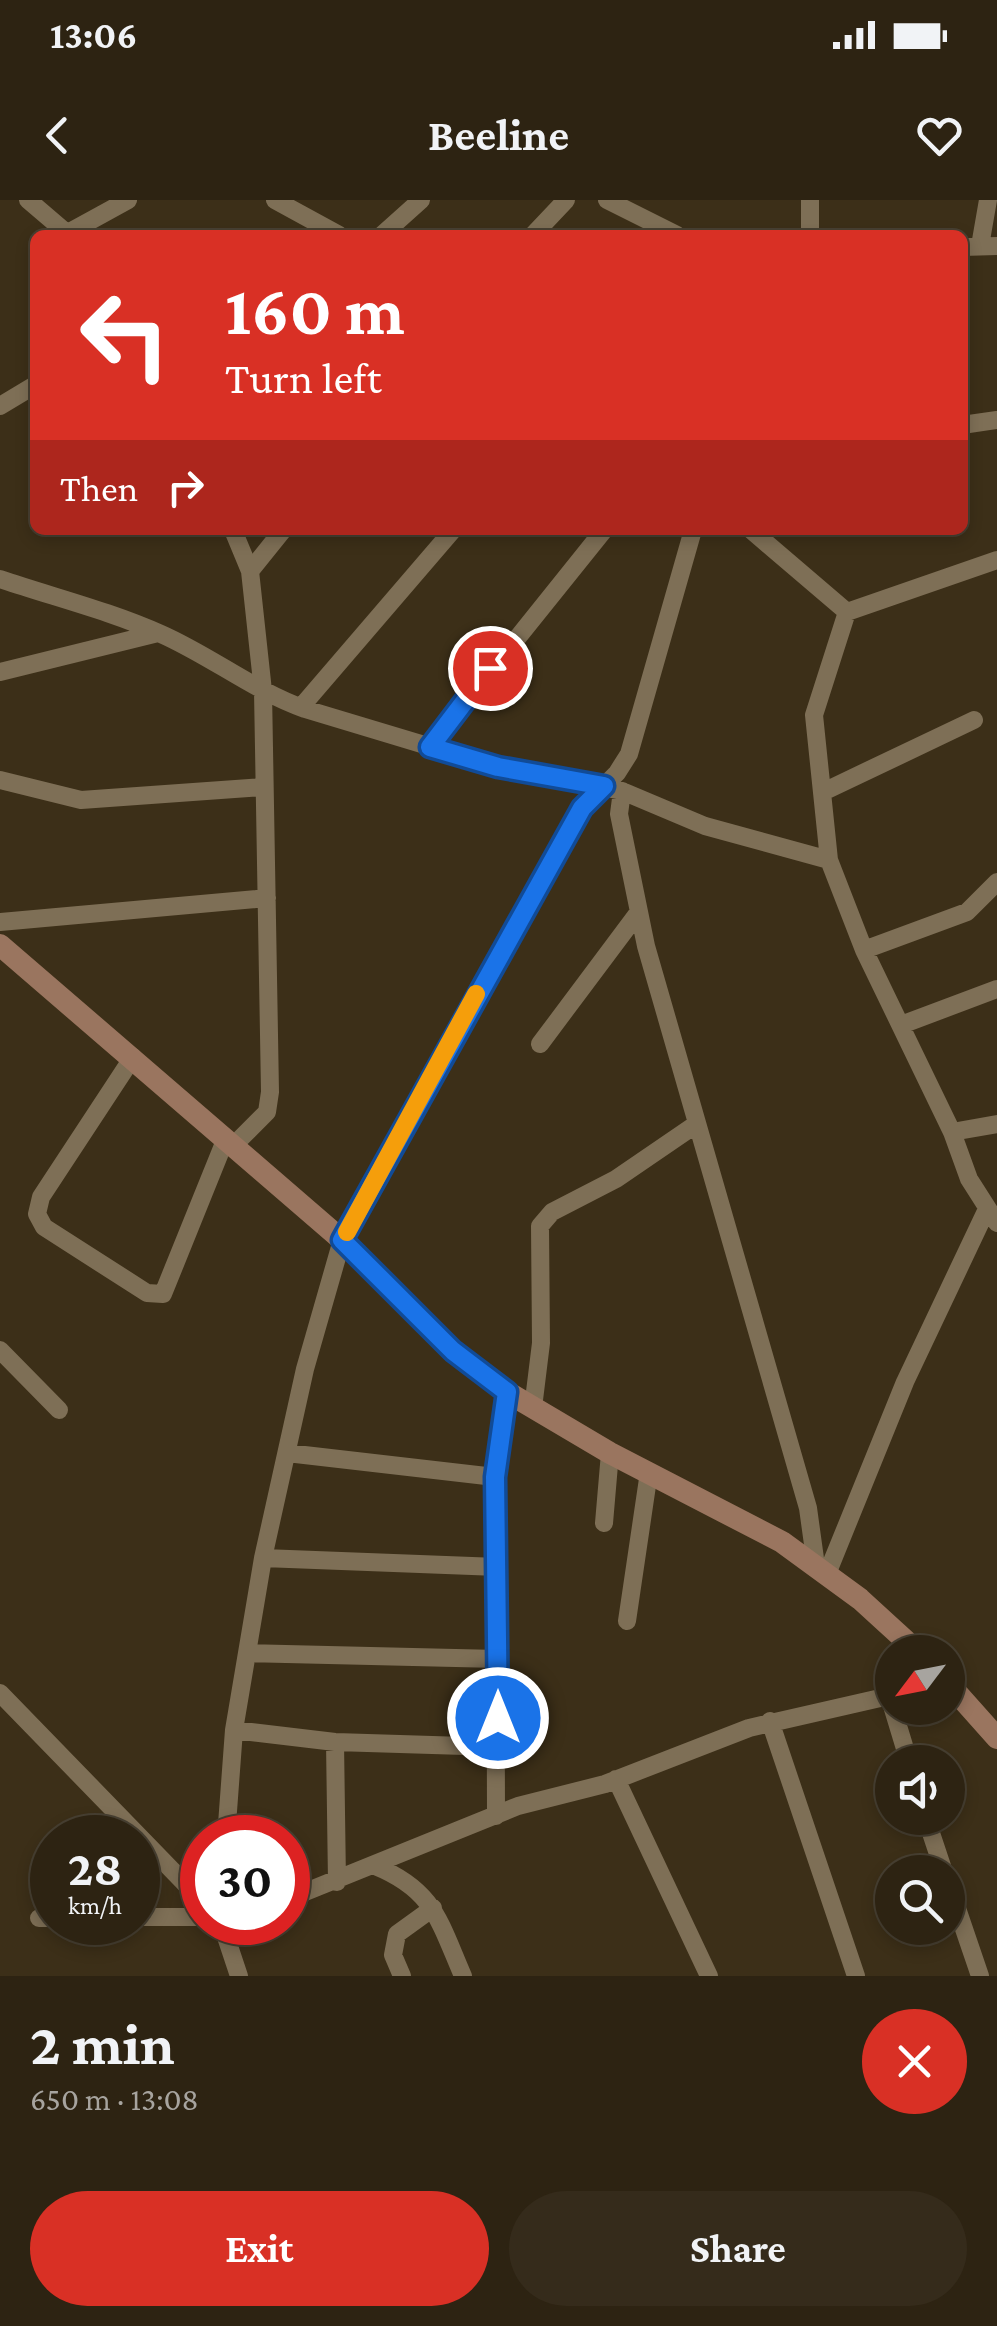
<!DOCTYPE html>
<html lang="en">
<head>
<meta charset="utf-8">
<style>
  body { margin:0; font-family:"Crimson Pro",serif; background:#352b1b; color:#f1f3f6; height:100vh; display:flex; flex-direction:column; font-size:38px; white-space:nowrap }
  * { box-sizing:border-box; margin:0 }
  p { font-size:32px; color:#a7a49f }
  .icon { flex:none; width:55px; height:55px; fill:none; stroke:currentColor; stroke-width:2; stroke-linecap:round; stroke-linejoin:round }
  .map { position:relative; height:1776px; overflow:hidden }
  .drawer { display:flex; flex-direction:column; background:#2d2312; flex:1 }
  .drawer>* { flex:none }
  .guide { position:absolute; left:30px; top:30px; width:938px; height:305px; border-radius:15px; box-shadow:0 5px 15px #0003,0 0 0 2px #484032; background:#d93025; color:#fff; overflow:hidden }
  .needle { width:65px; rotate:238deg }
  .tools { position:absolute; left:875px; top:1435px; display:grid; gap:20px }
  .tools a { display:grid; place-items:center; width:90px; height:90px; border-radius:50%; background:#2d2312; box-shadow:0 5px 15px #0003,0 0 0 2px #484032; font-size:50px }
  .speed { position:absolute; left:30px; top:1615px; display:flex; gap:20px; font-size:50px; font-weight:700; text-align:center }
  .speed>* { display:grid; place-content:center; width:130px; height:130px; border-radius:50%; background:#2d2312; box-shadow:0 5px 15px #0003,0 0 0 2px #484032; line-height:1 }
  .speed small { font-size:25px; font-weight:400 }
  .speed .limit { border:15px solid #d22; background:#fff; color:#111 }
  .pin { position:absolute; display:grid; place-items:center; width:85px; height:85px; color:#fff; margin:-42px; border:5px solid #fff; border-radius:50%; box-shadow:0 2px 10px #0007 }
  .me { position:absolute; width:110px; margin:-55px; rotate:0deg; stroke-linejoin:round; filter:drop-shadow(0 0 8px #0008) }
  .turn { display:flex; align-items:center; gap:35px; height:210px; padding:0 30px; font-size:45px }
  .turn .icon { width:130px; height:130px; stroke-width:2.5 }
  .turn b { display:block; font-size:70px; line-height:85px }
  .then { display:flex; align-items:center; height:95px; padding:0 30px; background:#0003; gap:20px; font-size:38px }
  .round { display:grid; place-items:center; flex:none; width:105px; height:105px; border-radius:52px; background:#352b1b }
  .headline { display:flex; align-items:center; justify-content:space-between; height:170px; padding:0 30px }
  h1 { font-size:60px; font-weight:700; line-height:75px }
  .button { display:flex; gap:20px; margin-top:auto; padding:20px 30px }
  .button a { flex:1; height:115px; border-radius:60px; background:#d93025; color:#fff; font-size:40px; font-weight:700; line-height:115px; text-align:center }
  .button a+a { background:#352b1b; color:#f1f3f6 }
  .status { display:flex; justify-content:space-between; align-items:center; height:70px; padding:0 50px; background:#2d2312; direction:ltr }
  .status svg { height:28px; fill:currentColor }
  header { display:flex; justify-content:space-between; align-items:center; height:130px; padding:0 30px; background:#2d2312; font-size:45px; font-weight:700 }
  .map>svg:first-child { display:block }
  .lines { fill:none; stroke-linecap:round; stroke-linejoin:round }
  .street { stroke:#7e6f56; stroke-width:18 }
  .secondary { stroke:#9a755f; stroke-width:22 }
  .route-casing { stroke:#114b97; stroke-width:25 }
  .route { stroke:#1a73e8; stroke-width:18 }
  .slow { stroke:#f59e0b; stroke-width:18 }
</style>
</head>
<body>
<div class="status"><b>13:06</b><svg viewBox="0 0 49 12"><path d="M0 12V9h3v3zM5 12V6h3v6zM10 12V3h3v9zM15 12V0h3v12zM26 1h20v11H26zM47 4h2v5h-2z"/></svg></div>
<header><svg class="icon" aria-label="back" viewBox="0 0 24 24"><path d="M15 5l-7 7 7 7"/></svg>Beeline<svg class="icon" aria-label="heart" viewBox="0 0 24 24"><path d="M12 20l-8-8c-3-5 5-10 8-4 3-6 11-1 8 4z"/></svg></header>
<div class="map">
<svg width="997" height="1776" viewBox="0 0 997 1776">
  <rect width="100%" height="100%" fill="#3c2f18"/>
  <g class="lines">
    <!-- street -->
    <path class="street" d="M 28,0 L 69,35
      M 275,0 L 339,35
      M 607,0 L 677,35
      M 68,33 L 128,0
      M 382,35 L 421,0
      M 533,35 L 566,0
      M 810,35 L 810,0
      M 980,46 L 988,0
      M 962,47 L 997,46
      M 0,206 L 35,185
      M 962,225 L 997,220
      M 233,330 L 250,371 L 263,491 L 270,892 L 267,912 L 234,945
      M 751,330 L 847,412
      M 250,371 L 283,330
      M 0,379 C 53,397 110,411 161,434 C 211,456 254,491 305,509 L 498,567 L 622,591 L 705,626 L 829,660
      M 847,412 L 814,515 L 829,660 L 864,750 L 952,932 L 969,979 L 997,1023
      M 847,412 L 997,360
      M 0,472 L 158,433
      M 301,507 L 453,330
      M 430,547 L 604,330
      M 0,580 L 81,600 L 263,587
      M 622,591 L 619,614 L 646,746 L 808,1308 L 816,1366
      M 823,592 L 974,520
      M 0,722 L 267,698
      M 864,750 L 967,712 L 997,682
      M 901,825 L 997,789
      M 540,844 L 638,713
      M 133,857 L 41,997 L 37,1014 L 44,1027 L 147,1093 L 163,1094 L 226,938
      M 952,932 L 997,924
      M 0,1150 L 59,1210
      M 533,1208 L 541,1143 L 540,1026 L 552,1012 L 616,979 L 695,925
      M 287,1253 L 495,1277
      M 604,1323 L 610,1253
      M 263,1358 L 498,1367
      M 827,1374 L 905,1182 L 986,1011
      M 627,1421 L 649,1272
      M 247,1453 L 498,1459
      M 0,1493 L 202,1701
      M 892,1494 L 889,1496 L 909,1562
      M 770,1521 L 856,1776
      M 234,1530 L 335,1542 L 497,1547
      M 335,1542 L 337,1682
      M 616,1579 L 709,1776
      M 496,1616 L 495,1277 L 507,1192
      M 926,1618 L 944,1672
      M 226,1638 L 234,1530 L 263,1358 L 305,1169 L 342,1040 L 582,608 L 617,573 L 629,554 L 693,330
      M 375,1666 C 434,1690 439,1721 463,1776
      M 948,1682 L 980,1776
      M 288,1699 L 518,1606 L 605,1584 L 749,1528 L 889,1496
      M 138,1717 L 202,1717
      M 39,1718 L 52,1718
      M 221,1722 L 239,1776
      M 402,1776 L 393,1755 L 397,1734 L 433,1708"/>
    <!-- secondary -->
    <path class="secondary" d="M 0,745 L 342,1040 L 453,1151 L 507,1192 L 610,1253 L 782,1342 L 860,1399 L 918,1452
      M 948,1483 L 997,1538"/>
  </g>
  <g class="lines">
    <!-- route casing -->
    <g class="route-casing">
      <path id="route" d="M 490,468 L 430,547 L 498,567 L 604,586 L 582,608 L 342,1040 L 453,1151 L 507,1192 L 495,1277 L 498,1518"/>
    </g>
    <!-- route -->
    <use href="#route" class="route"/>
    <!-- slow -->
    <path class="slow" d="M 347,1032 L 476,794"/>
  </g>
</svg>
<div class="tools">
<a><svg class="needle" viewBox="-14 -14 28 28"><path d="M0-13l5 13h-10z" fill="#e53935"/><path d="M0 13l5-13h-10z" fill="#a7a49f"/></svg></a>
<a><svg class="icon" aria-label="sound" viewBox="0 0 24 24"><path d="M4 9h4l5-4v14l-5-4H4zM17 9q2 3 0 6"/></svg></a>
<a><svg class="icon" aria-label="search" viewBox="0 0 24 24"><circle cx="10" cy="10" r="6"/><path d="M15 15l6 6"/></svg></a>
</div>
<div class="speed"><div>28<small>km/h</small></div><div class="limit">30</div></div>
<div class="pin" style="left:490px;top:468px;background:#d93025"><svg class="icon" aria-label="arrive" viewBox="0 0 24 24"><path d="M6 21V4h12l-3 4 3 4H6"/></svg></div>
<svg class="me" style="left:498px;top:1518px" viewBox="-20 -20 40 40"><circle r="17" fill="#1a73e8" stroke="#fff" stroke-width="3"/><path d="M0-11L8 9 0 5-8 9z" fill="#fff"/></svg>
<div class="guide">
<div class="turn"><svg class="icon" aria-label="left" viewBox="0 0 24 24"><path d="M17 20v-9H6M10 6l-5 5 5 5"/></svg><div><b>160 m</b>Turn left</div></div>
<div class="then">Then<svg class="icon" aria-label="right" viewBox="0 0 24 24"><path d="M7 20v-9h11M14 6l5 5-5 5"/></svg></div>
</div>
</div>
<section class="drawer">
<div class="headline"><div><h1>2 min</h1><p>650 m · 13:08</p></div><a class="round" style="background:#d93025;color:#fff"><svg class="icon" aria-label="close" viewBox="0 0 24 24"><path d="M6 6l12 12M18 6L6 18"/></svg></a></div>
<div class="button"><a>Exit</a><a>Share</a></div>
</section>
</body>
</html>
